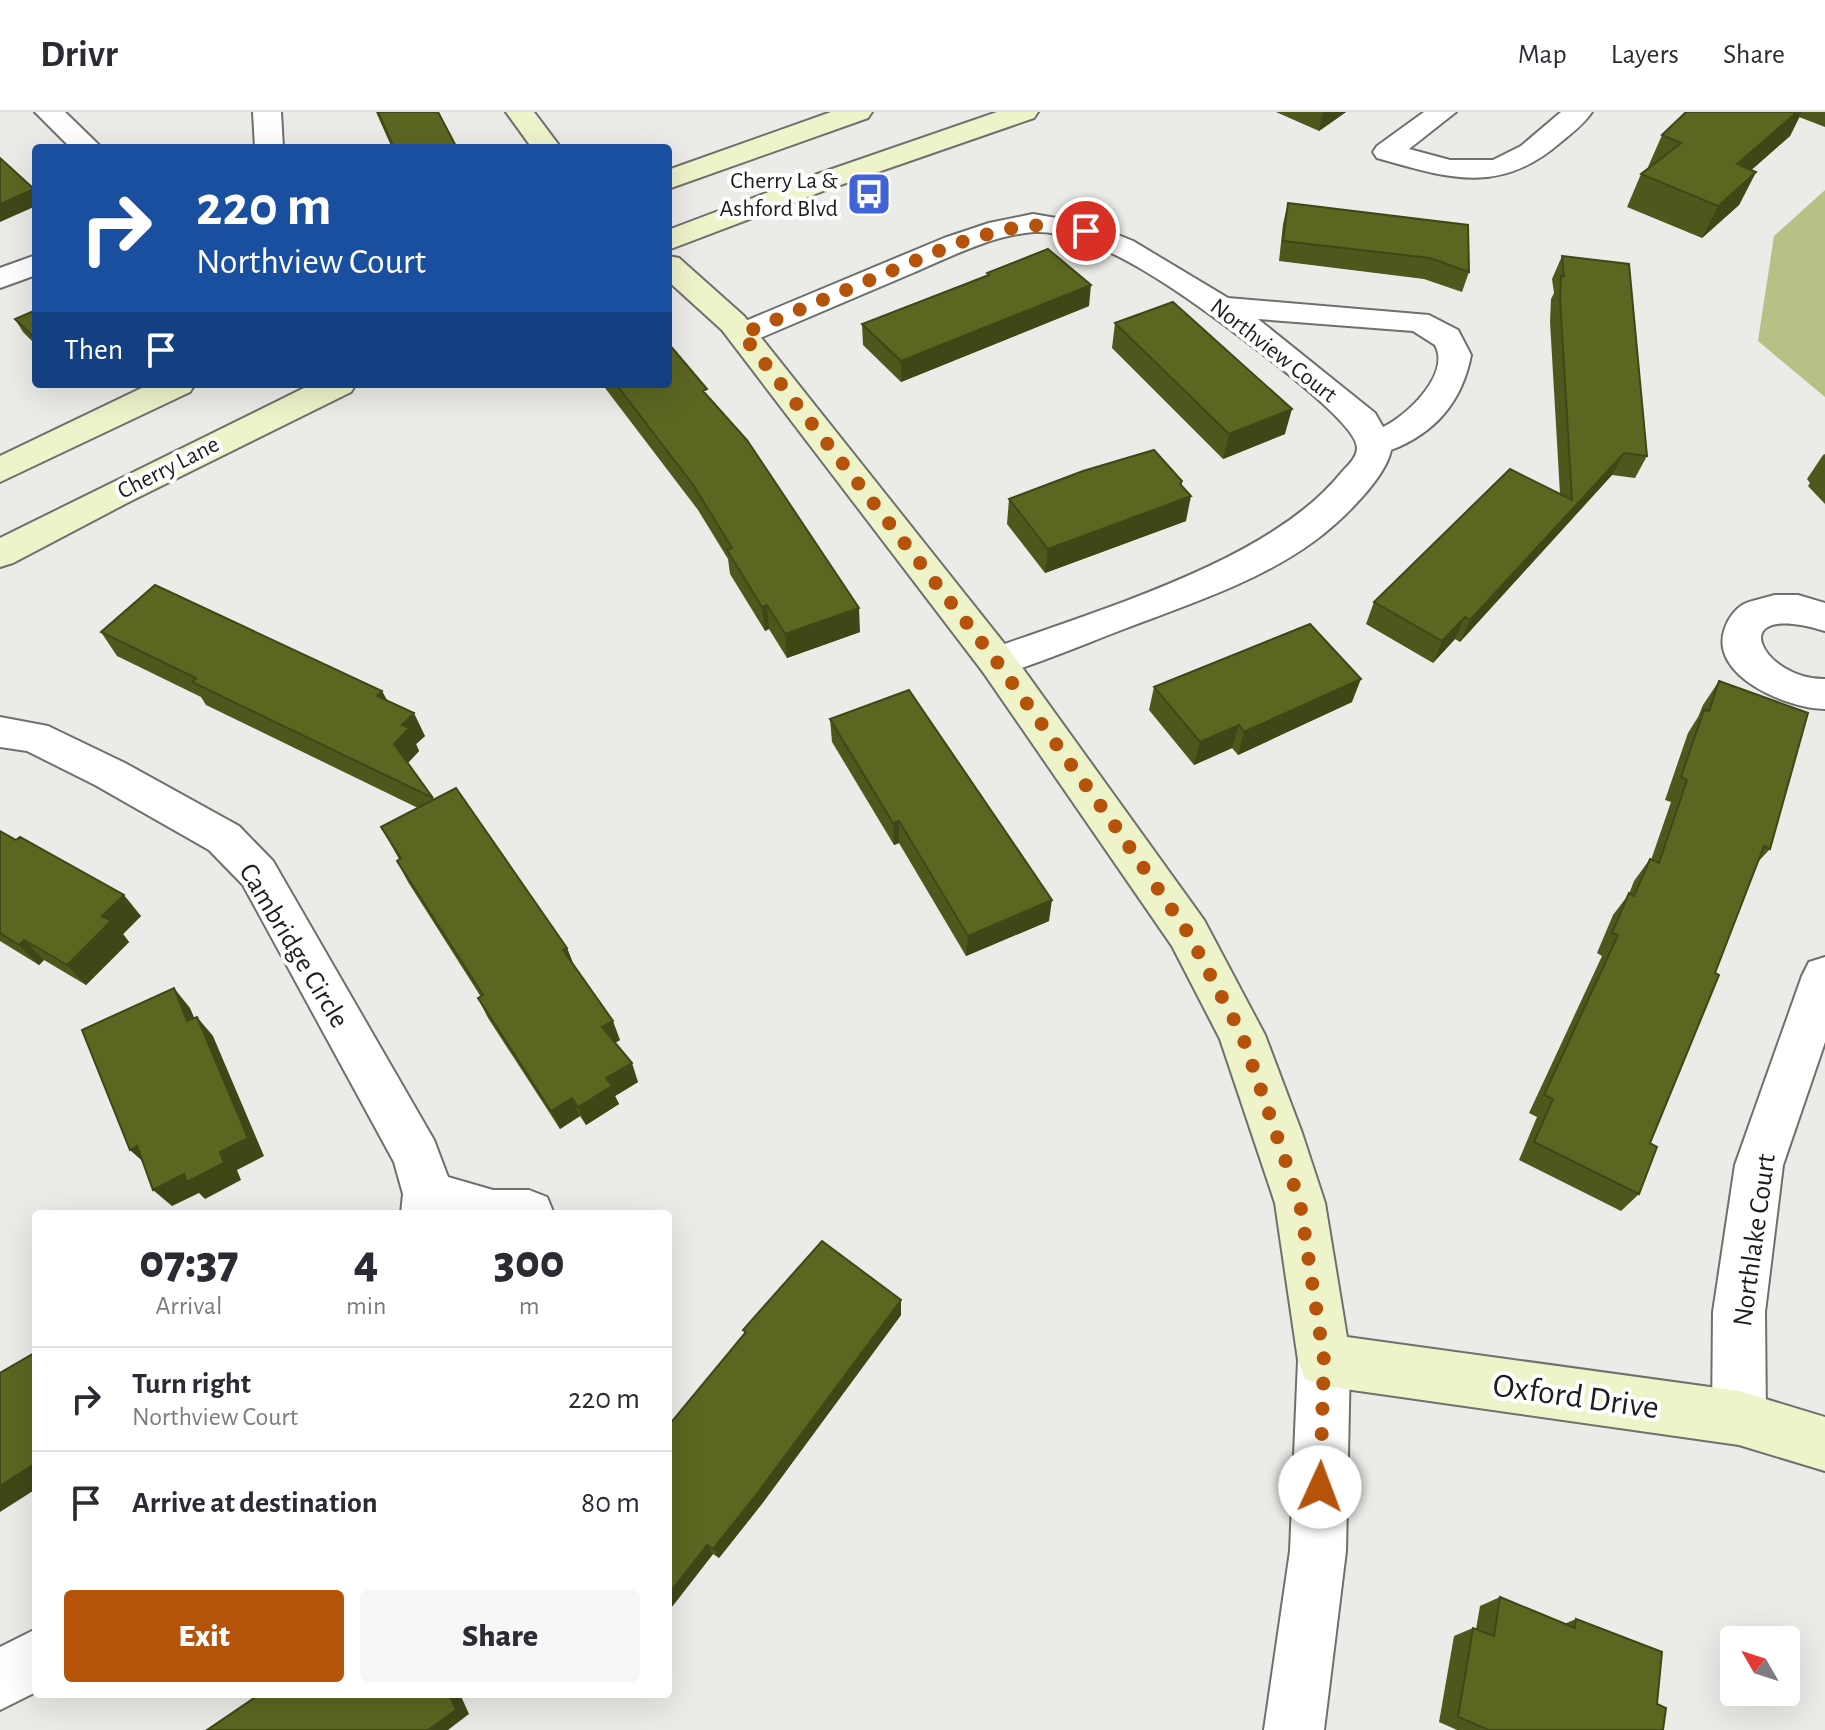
<!DOCTYPE html>
<html lang="en">
<head>
<meta charset="utf-8">
<style>
  body { margin:0; font-family:"Alegreya Sans",sans-serif; background:#f7f7f7; color:#2b2b33; height:100vh; display:flex; flex-direction:column; font-size:30px; white-space:nowrap }
  * { box-sizing:border-box; margin:0 }
  p { font-size:26px; color:#7c7c81 }
  .icon { flex:none; width:44px; height:44px; fill:none; stroke:currentColor; stroke-width:2; stroke-linecap:round; stroke-linejoin:round }
  .map { position:relative; flex:1; overflow:hidden }
  .drawer { position:absolute; left:32px; top:1098px; width:640px; height:488px; display:flex; flex-direction:column; background:#fff; border-radius:8px; box-shadow:0 8px 32px #0002 }
  .drawer>* { flex:none }
  .banner { position:absolute; left:32px; top:32px; width:640px; height:244px; border-radius:8px; box-shadow:0 8px 32px #0002; background:#1a4fa0; color:#fff; overflow:hidden }
  .needle { width:52px; rotate:309deg }
  .controls { position:absolute; left:1720px; top:1514px; display:grid; gap:16px }
  .controls a { display:grid; place-items:center; width:80px; height:80px; border-radius:8px; background:#fff; box-shadow:0 8px 32px #0002; font-size:40px }
  .pin { position:absolute; display:grid; place-items:center; width:68px; height:68px; color:#fff; margin:-34px; border:4px solid #fff; border-radius:50%; box-shadow:0 2px 8px #0007 }
  .me { position:absolute; width:88px; margin:-44px; rotate:2deg; stroke-linejoin:round; filter:drop-shadow(0 0 6px #0008) }
  .turn { display:flex; align-items:center; gap:28px; height:168px; padding:0 32px; font-size:36px }
  .turn .icon { width:104px; height:104px; stroke-width:2.5 }
  .turn b { display:block; font-size:56px; line-height:68px }
  .then { display:flex; align-items:center; height:76px; padding:0 32px; background:#0003; gap:16px; font-size:30px }
  .eta { display:flex; justify-content:space-evenly; align-items:center; height:136px; text-align:center }
  .eta b { font-size:48px; font-weight:800; line-height:56px }
  .action { display:flex; gap:16px; margin-top:auto; padding:16px 32px }
  .action a { flex:1; height:92px; border-radius:8px; background:#b45309; color:#fff; font-size:32px; font-weight:800; line-height:92px; text-align:center }
  .action a+a { background:#f7f7f7; color:#2b2b33 }
  ul { padding:0; list-style:none }
  li { display:flex; align-items:center; gap:24px; height:104px; padding:0 32px; border-top:2px solid #e1e1e2 }
  li div { flex:1 }
  li b { display:block; font-size:30px }
  li em { font-style:normal }
  header { display:flex; align-items:center; gap:48px; box-sizing:border-box; height:112px; padding:0 40px; background:#fff; border-bottom:2px solid #e1e1e2 }
  header strong { font-size:38px }
  nav { display:flex; gap:44px; margin-inline-start:auto; font-size:28px }
  .map>svg:first-child { display:block }
  .green { fill:#b6c186 }
  .lines { fill:none; stroke-linecap:round; stroke-linejoin:round }
  .street-casing { stroke:#6f706d; stroke-width:4 }
  .secondary-casing { stroke:#6f706d; stroke-width:4 }
  .street { fill:#fff; fill-rule:evenodd }
  .secondary { fill:#eef3ca; fill-rule:evenodd }
  .wall { fill:#4f581c }
  .shaded-wall { fill:#404717 }
  .building { fill:#5c6621; stroke:#404717; stroke-width:2 }
  .route { stroke:#b45309; stroke-width:14; stroke-dasharray:0 25.2 }
  .labels { text-anchor:middle; stroke-width:8; stroke-linejoin:round; paint-order:stroke }
  .far-poi-label { font-size:24px; fill:#1d1d1c; stroke:#fff; text-anchor:end }
  .far-street-label { font-size:24px; fill:#1d1d1c; stroke:#fff }
  .street-label { font-size:28px; fill:#1d1d1c; stroke:#fff }
  .near-street-label { font-size:34px; fill:#1d1d1c; stroke:#fff }
</style>
</head>
<body>
<header>
<strong>Drivr</strong>
<nav><a>Map</a><a>Layers</a><a>Share</a></nav>
</header>
<div class="map">
<svg width="1825" height="1618" viewBox="0 0 1825 1618">
  <rect width="100%" height="100%" fill="#ebebe8"/>
  <!-- green -->
  <path class="green" d="M 1825,78 L 1825,285 L 1758,229 L 1774,124 Z"/>
  <g class="lines">
    <!-- street casing -->
    <g class="street-casing">
      <path id="street" d="M 35,0 L 65,0 L 102,36 L 71,36 Z
        M 253,0 L 281,0 L 283,36 L 255,36 Z
        M 1424,0 L 1456,0 L 1409,37 L 1450,48 L 1493,48 L 1521,34 L 1561,0 L 1592,0 C 1584,12 1572,21 1561,30 C 1499,84 1448,66 1377,46 L 1373,40 L 1377,34 Z
        M 1033,102 L 1091,112 L 1133,129 L 1228,186 L 1429,203 L 1458,218 L 1471,243 C 1462,290 1435,321 1391,338 C 1385,368 1338,412 1313,430 C 1258,470 1187,493 1124,517 C 1082,533 1040,551 997,564 L 983,560 L 978,550 L 983,540 C 1090,500 1269,451 1341,361 C 1347,354 1357,346 1357,336 C 1358,311 1251,233 1227,215 C 1181,181 1093,117 1034,120 C 993,123 952,144 915,160 C 861,183 807,206 753,229 L 742,232 L 731,229 L 726,222 L 731,215 L 944,126 L 989,111 ZM 1258,207 L 1413,219 L 1435,233 C 1451,262 1407,304 1383,315 L 1375,301 Z
        M 36,143 L 36,163 L 0,176 L 0,156 Z
        M 1775,483 L 1798,483 L 1825,491 L 1825,519 C 1720,487 1762,568 1825,567 L 1825,597 C 1789,597 1707,564 1725,516 C 1728,507 1735,497 1744,492 C 1753,488 1765,486 1775,483 Z
        M 0,605 L 48,614 L 125,651 L 239,714 L 273,749 L 434,1028 L 448,1065 L 493,1078 L 529,1078 L 547,1085 L 554,1102 L 401,1102 L 403,1082 L 394,1050 L 243,773 L 209,738 L 95,673 L 27,639 L 0,635 Z
        M 1825,845 L 1825,930 L 1783,1053 L 1765,1200 L 1766,1306 L 1758,1325 L 1739,1333 L 1720,1325 L 1712,1306 L 1713,1200 L 1735,1053 L 1802,864 L 1809,850 Z
        M 1324,1222 L 1343,1229 L 1350,1248 L 1346,1439 L 1324,1618 L 1264,1618 L 1290,1439 L 1298,1248 L 1305,1229 Z
        M 36,1517 L 36,1580 L 0,1598 L 0,1535 Z"/>
    </g>
    <!-- secondary casing -->
    <g class="secondary-casing">
      <path id="secondary" d="M 506,0 L 534,0 L 561,36 L 532,36 Z
        M 831,0 L 872,0 L 868,6 L 668,77 L 668,58 Z
        M 997,0 L 1038,0 L 1034,6 L 826,78 L 668,138 L 668,118 L 806,66 Z
        M 668,144 L 679,146 L 744,204 L 1011,540 L 1204,808 L 1265,923 L 1302,1021 L 1325,1091 L 1347,1225 L 1739,1279 L 1825,1305 L 1825,1359 L 1739,1333 L 1324,1274 L 1305,1267 L 1298,1248 L 1275,1091 L 1220,927 L 1172,834 L 983,560 L 722,218 L 668,169 Z
        M 150,272 L 195,272 L 190,280 L 0,370 L 0,344 Z
        M 312,272 L 356,272 L 351,280 L 127,391 L 13,451 L 0,455 L 0,426 Z"/>
    </g>
    <!-- street -->
    <use href="#street" class="street"/>
    <!-- secondary -->
    <use href="#secondary" class="secondary"/>
  </g>
  <!-- wall -->
  <path class="wall" d="M 376,0 L 438,0 L 457,36 L 392,36 Z
    M 1276,0 L 1346,0 L 1319,19 Z
    M 1686,0 L 1825,0 L 1825,15 L 1799,5 L 1790,24 L 1751,58 L 1756,60 L 1739,93 L 1702,126 L 1627,95 L 1641,62 L 1650,56 L 1648,55 L 1662,23 Z
    M 1288,91 L 1469,160 L 1462,180 L 1424,167 L 1279,149 L 1283,112 Z
    M 1562,144 L 1647,344 L 1635,366 L 1612,363 L 1460,530 L 1455,527 L 1433,551 L 1366,512 L 1374,490 L 1560,382 L 1550,210 L 1551,187 L 1554,181 L 1552,167 Z
    M 987,161 L 1089,194 L 901,270 L 863,233 L 862,212 L 987,164 Z
    M 36,198 L 36,233 L 23,220 L 15,207 Z
    M 1115,211 L 1285,322 L 1223,347 L 1112,236 Z
    M 602,272 L 668,272 L 708,284 L 860,520 L 787,546 L 769,517 L 765,519 L 730,462 L 728,447 L 698,398 Z
    M 1825,342 L 1825,392 L 1808,374 L 1810,371 L 1807,367 L 1823,343 Z
    M 1182,369 L 1181,374 L 1186,409 L 1045,461 L 1007,412 L 1009,387 Z
    M 101,520 L 382,579 L 387,588 L 425,624 L 416,632 L 419,639 L 408,651 L 434,688 L 567,836 L 573,852 L 620,928 L 615,931 L 638,970 L 615,984 L 619,992 L 586,1013 L 580,1004 L 560,1017 L 488,906 L 478,886 L 481,885 L 408,770 L 397,749 L 399,747 L 381,715 L 418,696 L 206,593 L 201,585 L 117,544 Z
    M 1719,569 L 1770,737 L 1757,751 L 1650,1031 L 1639,1082 L 1621,1099 L 1519,1048 L 1537,1005 L 1529,1001 L 1602,844 L 1597,841 L 1613,803 L 1629,782 L 1634,769 L 1650,747 L 1651,748 L 1671,690 L 1665,688 L 1688,621 L 1698,605 L 1703,593 Z
    M 1154,575 L 1352,590 L 1238,643 L 1232,636 L 1194,653 L 1149,598 Z
    M 830,607 L 1049,809 L 966,844 L 899,731 L 894,733 L 832,630 Z
    M 0,719 L 141,804 L 123,822 L 129,830 L 86,873 L 44,848 L 39,853 L 0,829 Z
    M 901,1188 L 901,1203 L 761,1393 L 719,1446 L 713,1442 L 671,1496 L 668,1493 L 668,1314 L 745,1222 L 743,1218 Z
    M 1500,1485 L 1564,1512 L 1576,1507 L 1657,1592 L 1663,1618 L 1457,1618 L 1439,1610 L 1454,1524 L 1473,1516 L 1476,1517 L 1480,1494 Z"/>
  <!-- shaded-wall -->
  <path class="shaded-wall" d="M 1323,0 L 1346,0 L 1319,19 Z
    M 1797,0 L 1802,0 L 1790,24 L 1721,85 L 1737,52 Z
    M 1756,60 L 1739,93 L 1702,126 L 1718,94 Z
    M 34,77 L 36,81 L 36,94 L 0,110 L 0,92 Z
    M 1091,173 L 1089,194 L 901,270 L 901,249 Z
    M 1292,297 L 1285,322 L 1223,347 L 1229,322 Z
    M 1624,341 L 1612,363 L 1460,530 L 1470,508 Z
    M 1182,369 L 1178,389 L 1191,384 L 1186,409 L 1045,461 L 1048,437 L 1180,372 Z
    M 767,493 L 769,517 L 765,519 L 762,495 Z
    M 859,496 L 860,520 L 787,546 L 785,522 Z
    M 1465,505 L 1455,527 L 1433,551 L 1442,529 Z
    M 1361,567 L 1352,590 L 1238,643 L 1244,620 Z
    M 382,579 L 393,602 L 377,584 Z
    M 414,601 L 425,624 L 416,632 L 419,639 L 404,655 L 394,632 L 402,613 Z
    M 1239,613 L 1232,636 L 1194,653 L 1200,630 Z
    M 899,709 L 899,731 L 894,733 L 893,711 Z
    M 124,783 L 141,804 L 123,822 L 129,830 L 86,873 L 67,853 L 102,804 Z
    M 1052,788 L 1049,809 L 966,844 L 968,824 Z
    M 24,828 L 44,848 L 39,853 L 19,833 Z
    M 567,836 L 575,856 L 563,838 Z
    M 174,876 L 190,896 L 204,928 L 187,909 Z
    M 197,905 L 213,924 L 264,1044 L 237,1058 L 241,1068 L 205,1087 L 199,1081 L 172,1094 L 153,1078 L 220,1040 Z
    M 613,909 L 620,928 L 609,934 L 602,915 Z
    M 632,951 L 638,970 L 615,984 L 619,992 L 586,1013 L 578,995 L 606,966 Z
    M 572,986 L 580,1004 L 560,1017 L 551,999 Z
    M 137,1034 L 149,1055 L 130,1038 Z
    M 901,1188 L 901,1203 L 761,1393 L 719,1446 L 713,1437 Z
    M 36,1351 L 36,1377 L 0,1400 L 0,1374 Z
    M 707,1433 L 713,1442 L 671,1496 L 668,1493 L 668,1483 Z
    M 449,1582 L 460,1582 L 469,1602 L 448,1618 L 428,1618 Z"/>
  <!-- building -->
  <path class="building" d="M 378,0 L 438,0 L 457,36 L 394,36 Z
    M 1686,0 L 1797,0 L 1737,52 L 1756,60 L 1718,94 L 1641,62 L 1681,31 L 1662,23 Z
    M 0,46 L 34,77 L 0,92 Z
    M 1288,91 L 1468,113 L 1469,160 L 1430,146 L 1283,129 Z
    M 1048,137 L 1091,173 L 901,249 L 862,212 L 989,163 L 987,161 Z
    M 1562,144 L 1629,152 L 1647,344 L 1624,341 L 1470,508 L 1465,505 L 1442,529 L 1374,490 L 1510,357 L 1572,388 L 1560,187 L 1561,164 L 1564,164 Z
    M 1173,190 L 1292,297 L 1229,322 L 1115,211 Z
    M 36,198 L 36,227 L 15,207 Z
    M 668,231 L 707,277 L 703,279 L 747,328 L 859,496 L 785,522 L 767,493 L 762,495 L 727,438 L 732,436 L 694,374 L 616,272 L 668,272 Z
    M 1154,338 L 1182,369 L 1180,372 L 1191,384 L 1048,437 L 1009,387 L 1083,359 Z
    M 155,473 L 382,579 L 377,584 L 414,601 L 402,613 L 409,616 L 394,632 L 433,686 L 192,570 L 196,566 L 101,520 Z
    M 1310,512 L 1361,567 L 1244,620 L 1239,613 L 1200,630 L 1154,575 Z
    M 1719,569 L 1808,601 L 1770,737 L 1764,734 L 1715,861 L 1719,863 L 1650,1031 L 1657,1035 L 1639,1082 L 1534,1030 L 1553,987 L 1544,983 L 1618,823 L 1612,821 L 1629,781 L 1634,784 L 1650,747 L 1659,751 L 1687,668 L 1681,665 L 1704,598 L 1709,599 Z
    M 909,578 L 1052,788 L 968,824 L 899,709 L 893,711 L 830,607 Z
    M 456,676 L 567,836 L 563,838 L 613,909 L 602,915 L 632,951 L 606,966 L 612,974 L 578,995 L 572,986 L 551,999 L 478,886 L 483,883 L 397,749 L 401,746 L 381,715 Z
    M 0,719 L 16,728 L 20,725 L 124,783 L 102,804 L 111,809 L 67,853 L 24,828 L 19,833 L 0,821 Z
    M 174,876 L 187,909 L 197,905 L 248,1026 L 220,1040 L 224,1051 L 187,1070 L 184,1062 L 153,1078 L 137,1034 L 130,1038 L 82,918 Z
    M 822,1129 L 901,1188 L 756,1383 L 713,1437 L 707,1433 L 668,1483 L 668,1314 L 746,1220 L 743,1218 Z
    M 36,1240 L 36,1351 L 0,1374 L 0,1261 Z
    M 1500,1485 L 1575,1516 L 1576,1507 L 1662,1540 L 1657,1592 L 1666,1596 L 1663,1618 L 1489,1618 L 1458,1605 L 1473,1516 L 1494,1524 Z
    M 260,1582 L 449,1582 L 456,1598 L 428,1618 L 207,1618 Z"/>
  <g class="lines">
    <!-- route -->
    <path class="route" d="M 1086,119 C 1036,106 1004,117 955,132 L 742,222 L 997,550 L 1113,711 L 1188,821 L 1242,923 L 1300,1091 L 1324,1248 L 1320,1375"/>
  </g>
  <!-- icons -->
  <defs>
    <g id="bus-square" transform="scale(2.3)"><rect x="-9" y="-9" width="18" height="18" rx="4" fill="#4064d6" stroke="#fff"/><path d="M-5-6H5V4H4V6H2V4H-2V6H-4V4H-5ZM-3.5-4V0h7V-4ZM-3.5 1.2v1.5H-2V1.2ZM2 1.2v1.5H3.5V1.2Z" fill="#fff"/></g>
  </defs>
  <g fill-rule="evenodd">
    <use href="#bus-square" x="869" y="82"/>
  </g>
  <g class="labels">
    <!-- far-poi labels -->
    <g class="far-poi-label">
      <text x="838" y="76">Cherry La &amp;<tspan x="838" dy="28">Ashford Blvd</tspan></text>
    </g>
    <!-- far-street labels -->
    <g class="far-street-label">
      <text transform="translate(1274 238) rotate(38)" y="8">Northview Court</text>
      <text transform="translate(168 355) rotate(-27)" y="8">Cherry Lane</text>
    </g>
    <!-- street labels -->
    <g class="street-label">
      <text transform="translate(295 833) rotate(59)" y="10">Cambridge Circle</text>
      <text transform="translate(1753 1128) rotate(-82)" y="10">Northlake Court</text>
    </g>
    <!-- near-street labels -->
    <g class="near-street-label">
      <text transform="translate(1576 1283) rotate(8)" y="12">Oxford Drive</text>
    </g>
  </g>
</svg>
<div class="controls">
<a><svg class="needle" viewBox="-14 -14 28 28"><path d="M0-13l5 13h-10z" fill="#e53935"/><path d="M0 13l5-13h-10z" fill="#7c7c81"/></svg></a>
</div>
<div class="pin" style="left:1086px;top:119px;background:#d93025"><svg class="icon" aria-label="arrive" viewBox="0 0 24 24"><path d="M6 21V4h12l-3 4 3 4H6"/></svg></div>
<svg class="me" style="left:1320px;top:1375px" viewBox="-20 -20 40 40"><circle r="19" fill="#fff"/><path d="M0-13L10 11 0 6-10 11z" fill="#b45309"/></svg>
<div class="banner">
<div class="turn"><svg class="icon" aria-label="right" viewBox="0 0 24 24"><path d="M7 20v-9h11M14 6l5 5-5 5"/></svg><div><b>220 m</b>Northview Court</div></div>
<div class="then">Then<svg class="icon" aria-label="arrive" viewBox="0 0 24 24"><path d="M6 21V4h12l-3 4 3 4H6"/></svg></div>
</div>
<section class="drawer">
<div class="eta">
<div><b>07:37</b><p>Arrival</p></div>
<div><b>4</b><p>min</p></div>
<div><b>300</b><p>m</p></div>
</div>
<ul>
<li><svg class="icon" aria-label="right" viewBox="0 0 24 24"><path d="M7 20v-9h11M14 6l5 5-5 5"/></svg><div><b>Turn right</b><p>Northview Court</p></div><em>220 m</em></li>
<li><svg class="icon" aria-label="arrive" viewBox="0 0 24 24"><path d="M6 21V4h12l-3 4 3 4H6"/></svg><div><b>Arrive at destination</b></div><em>80 m</em></li>
</ul>
<div class="action"><a>Exit</a><a>Share</a></div>
</section>
</div>
</body>
</html>
